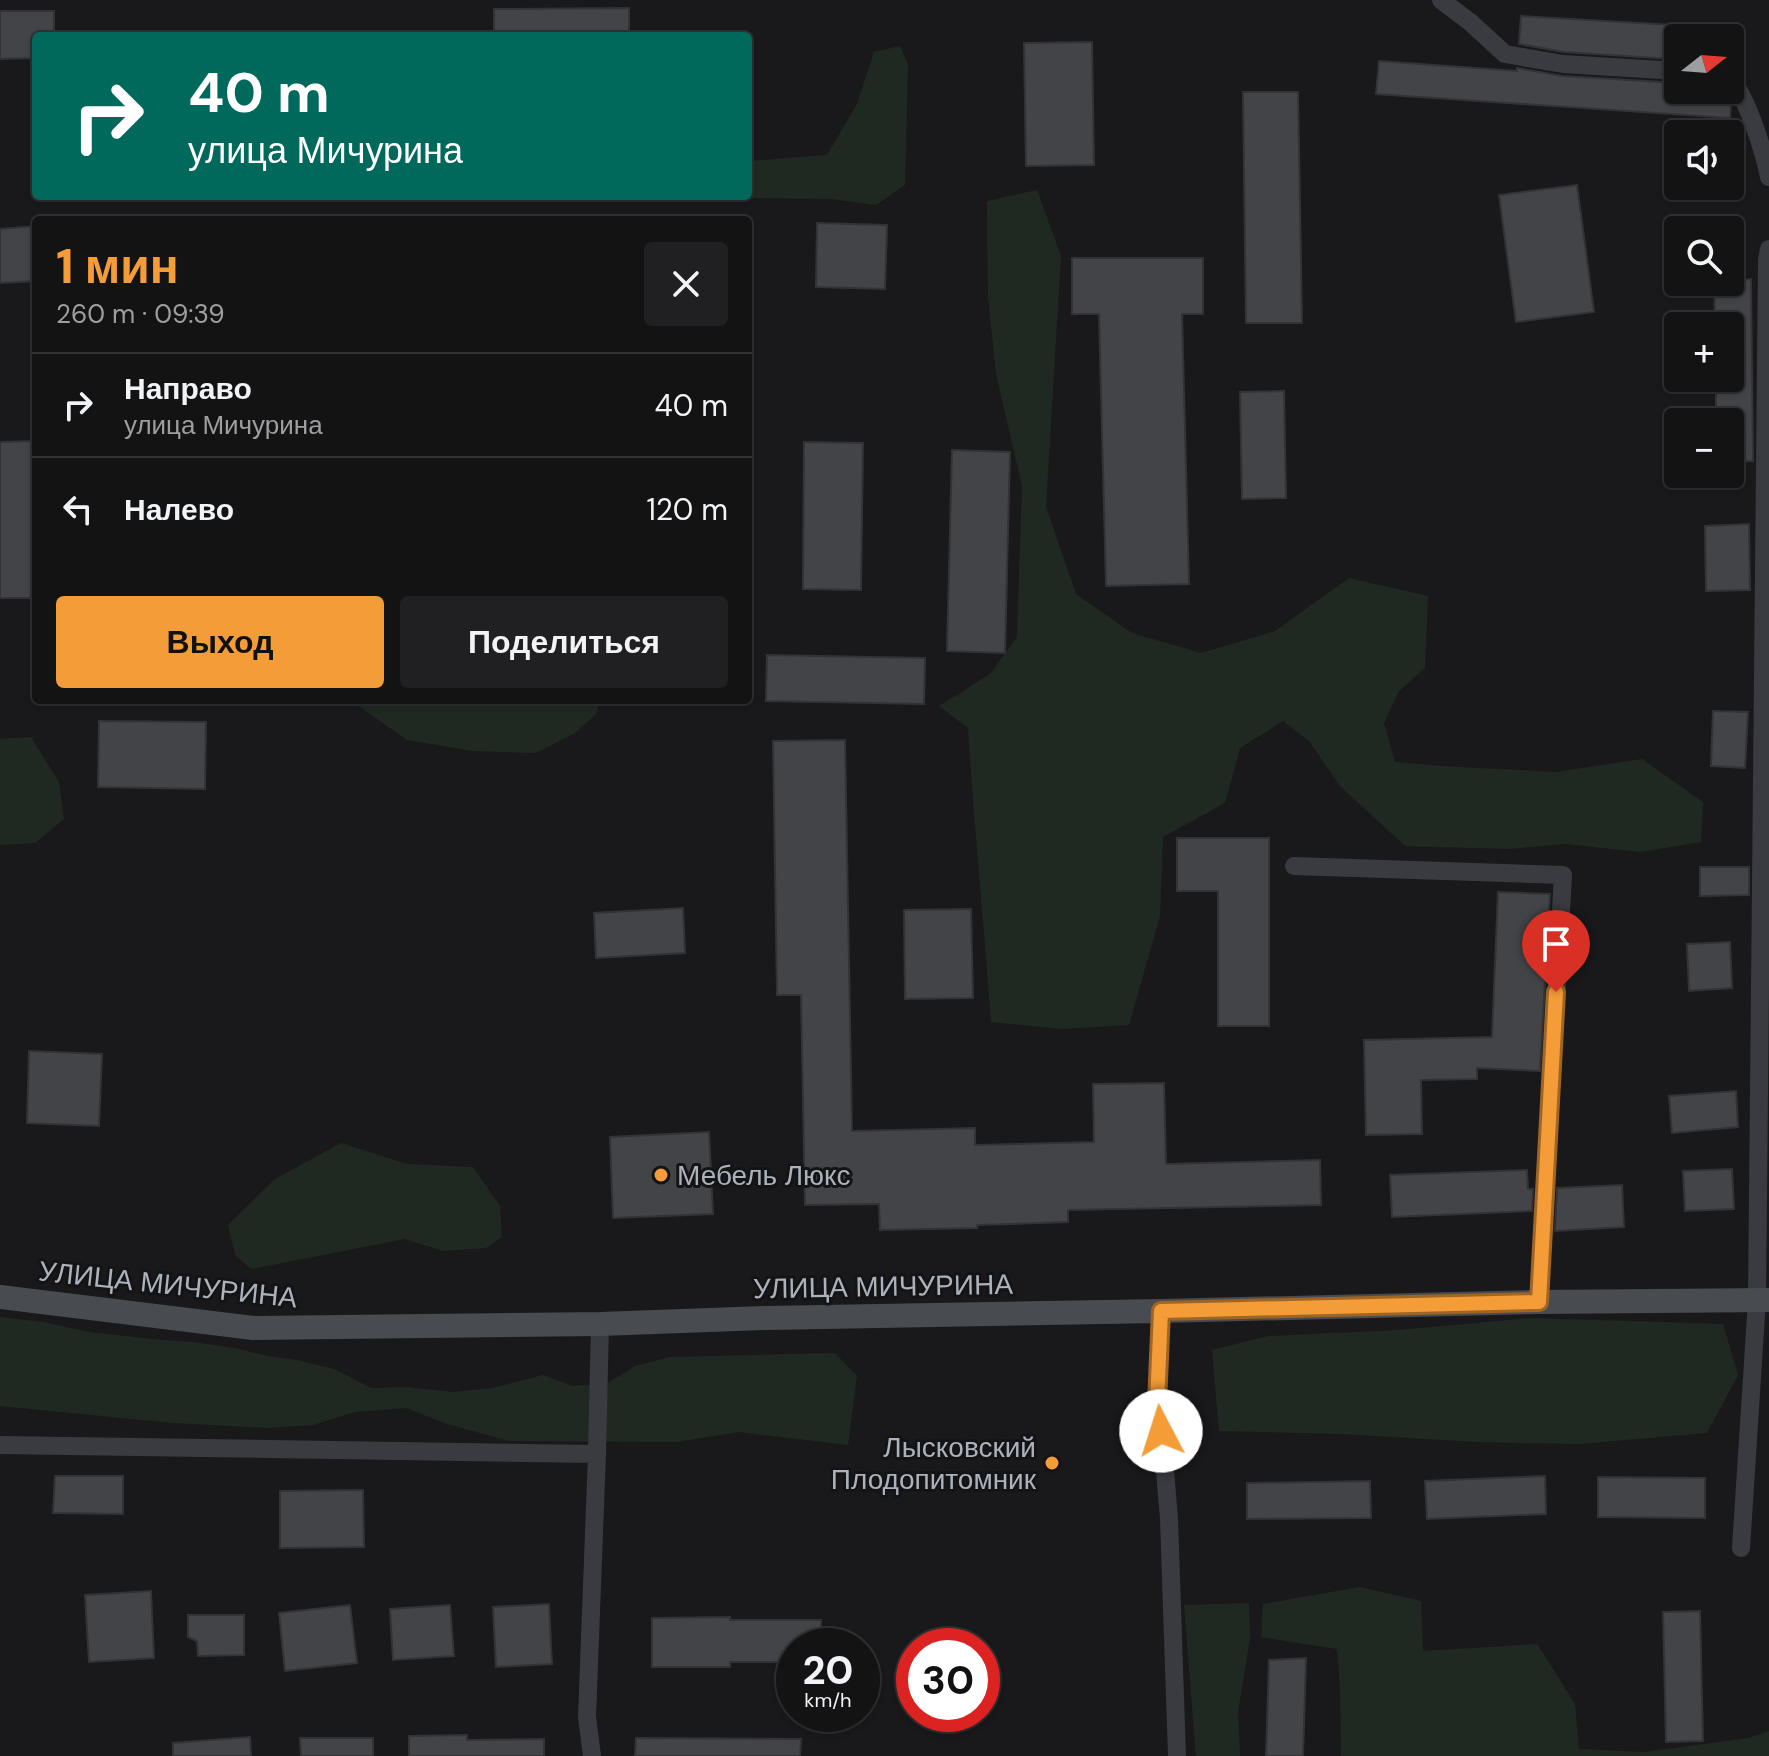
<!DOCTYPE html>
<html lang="ru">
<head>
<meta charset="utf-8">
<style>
  body { margin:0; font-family:"DM Sans",sans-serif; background:#202022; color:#f1f3f6; height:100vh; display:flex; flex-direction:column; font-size:30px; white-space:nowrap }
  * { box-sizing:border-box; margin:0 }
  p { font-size:26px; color:#9d9ea0 }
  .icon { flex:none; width:44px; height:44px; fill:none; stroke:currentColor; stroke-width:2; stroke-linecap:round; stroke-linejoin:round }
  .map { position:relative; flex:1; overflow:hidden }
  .sheet { position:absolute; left:32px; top:216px; width:720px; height:488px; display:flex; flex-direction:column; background:#131314; border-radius:8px; box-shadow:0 2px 6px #0004,0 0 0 2px #323234 }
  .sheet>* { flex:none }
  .guide { position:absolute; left:32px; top:32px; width:720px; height:168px; border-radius:8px; box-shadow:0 2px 6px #0004,0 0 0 2px #323234; background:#00695c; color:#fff; overflow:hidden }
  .needle { width:52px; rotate:73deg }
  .buttons { position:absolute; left:1664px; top:24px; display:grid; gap:16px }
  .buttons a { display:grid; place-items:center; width:80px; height:80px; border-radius:8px; background:#131314; box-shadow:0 2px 6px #0004,0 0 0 2px #323234; font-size:40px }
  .speed { position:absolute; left:776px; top:1628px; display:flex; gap:16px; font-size:40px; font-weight:700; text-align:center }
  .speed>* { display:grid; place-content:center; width:104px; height:104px; border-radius:50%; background:#131314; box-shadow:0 2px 6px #0004,0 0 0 2px #323234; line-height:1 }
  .speed small { font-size:20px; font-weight:400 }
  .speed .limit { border:12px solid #d22; background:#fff; color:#111 }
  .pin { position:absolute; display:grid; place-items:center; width:68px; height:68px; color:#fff; margin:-82px -34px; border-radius:50% 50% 50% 0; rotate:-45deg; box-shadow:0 0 8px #0007 }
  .pin .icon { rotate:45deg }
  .me { position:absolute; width:88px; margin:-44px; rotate:355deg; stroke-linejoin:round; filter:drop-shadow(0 0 6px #0008) }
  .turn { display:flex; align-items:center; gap:28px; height:168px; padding:0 24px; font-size:36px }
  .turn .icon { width:104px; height:104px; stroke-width:2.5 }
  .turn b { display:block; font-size:56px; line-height:68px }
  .round { display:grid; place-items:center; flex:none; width:84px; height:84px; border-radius:8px; background:#202022 }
  .head { display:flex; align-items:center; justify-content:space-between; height:136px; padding:0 24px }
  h1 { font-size:48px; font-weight:800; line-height:60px; color:#f49c37 }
  .button { display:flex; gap:16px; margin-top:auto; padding:16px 24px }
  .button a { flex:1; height:92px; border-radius:8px; background:#f49c37; color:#111; font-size:32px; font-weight:800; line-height:92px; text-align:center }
  .button a+a { background:#202022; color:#f1f3f6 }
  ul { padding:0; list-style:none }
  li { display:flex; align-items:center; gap:24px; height:104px; padding:0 24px; border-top:2px solid #323234 }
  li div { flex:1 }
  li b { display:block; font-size:30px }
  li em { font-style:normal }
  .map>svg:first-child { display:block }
  .green { fill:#202921 }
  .building { fill:#434448; stroke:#333337; stroke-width:2 }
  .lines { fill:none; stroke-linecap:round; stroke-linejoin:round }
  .street { stroke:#3a3b40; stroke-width:18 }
  .secondary { stroke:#484b50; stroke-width:24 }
  .route-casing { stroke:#9f6524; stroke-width:20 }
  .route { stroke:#f49c37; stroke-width:14 }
  .poi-dot { fill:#f49c37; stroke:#141416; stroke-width:3 }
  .labels { text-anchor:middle; stroke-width:6; stroke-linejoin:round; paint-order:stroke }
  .poi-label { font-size:28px; fill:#abb2bb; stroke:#141416; text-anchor:start }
  .street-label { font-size:28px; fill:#abb2bb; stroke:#141416 }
</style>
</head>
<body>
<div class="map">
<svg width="1769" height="1756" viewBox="0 0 1769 1756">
  <rect width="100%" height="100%" fill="#19191b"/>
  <!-- green -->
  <path class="green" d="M 900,46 L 908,64 L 905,185 L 876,205 L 831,199 L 761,198 L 694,202 L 675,196 L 748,196 L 748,161 L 827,155 L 857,104 L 874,52 Z
    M 1037,190 L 1061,256 L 1046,507 L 1076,594 L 1132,633 L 1201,653 L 1275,631 L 1349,578 L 1428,596 L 1425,668 L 1399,691 L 1384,723 L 1395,762 L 1441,766 L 1555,772 L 1642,759 L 1703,802 L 1701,842 L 1640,852 L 1566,844 L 1508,849 L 1405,846 L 1340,786 L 1309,741 L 1283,721 L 1240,748 L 1225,803 L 1163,837 L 1160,916 L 1129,1025 L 1062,1029 L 991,1022 C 984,924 974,826 968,728 L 939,706 L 990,674 L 1017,637 L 1022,486 L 996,374 L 988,296 L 987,201 Z
    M 360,700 L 600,700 L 596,714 L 575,733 L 536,753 L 472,751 L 407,740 L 357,705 Z
    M 31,737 L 59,782 L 64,819 L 35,843 L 0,845 L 0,739 Z
    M 341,1143 L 407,1164 L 473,1167 L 500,1206 L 502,1237 L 486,1248 L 443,1251 L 405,1239 L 251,1269 L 235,1255 L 228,1225 L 275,1179 Z
    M 0,1317 L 44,1322 L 89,1332 L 152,1339 L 192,1342 L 235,1348 L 267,1356 L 297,1360 L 334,1369 L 371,1388 L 406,1387 L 453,1392 L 493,1388 L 543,1375 L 573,1386 L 606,1384 L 635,1366 L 670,1357 L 835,1353 L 857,1376 L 848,1445 L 739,1432 L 677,1442 L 509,1441 L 447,1424 L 406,1408 L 355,1412 L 313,1425 L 267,1428 L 173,1423 L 0,1406 Z
    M 1531,1318 L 1723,1324 L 1738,1375 L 1707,1433 L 1579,1444 L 1478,1442 L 1341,1434 L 1219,1431 L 1212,1350 L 1268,1336 L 1398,1330 Z
    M 1360,1587 L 1421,1601 L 1423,1651 L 1537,1644 L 1575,1704 L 1579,1749 L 1645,1752 L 1748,1738 L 1769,1731 L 1769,1756 L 1341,1756 L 1340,1687 L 1337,1649 L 1261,1637 L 1263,1604 Z
    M 1249,1603 L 1250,1638 L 1238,1712 L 1240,1756 L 1196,1756 L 1184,1605 Z"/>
  <!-- building -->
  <path class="building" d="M 629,8 L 629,36 L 494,36 L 494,9 Z
    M 0,11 L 54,11 L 54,36 L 36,36 L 36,58 L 0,59 Z
    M 1521,16 L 1673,25 L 1671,59 L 1564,52 L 1519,44 Z
    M 1092,42 L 1094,165 L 1026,166 L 1024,43 Z
    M 1379,61 L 1517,71 L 1517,68 L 1562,76 L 1678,83 L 1678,90 L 1723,90 L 1731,102 L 1730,118 L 1376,94 Z
    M 1243,92 L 1298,92 L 1302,323 L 1246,323 Z
    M 1577,185 L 1594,312 L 1516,322 L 1499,195 Z
    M 817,223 L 887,225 L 885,289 L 816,287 Z
    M 36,226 L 36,281 L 0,283 L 0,229 Z
    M 1072,258 L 1203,258 L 1203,314 L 1182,314 L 1189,584 L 1106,586 L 1099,314 L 1072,314 Z
    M 1751,279 L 1753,461 L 1730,462 L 1730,422 L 1716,422 L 1716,378 L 1730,378 L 1730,326 L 1715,326 L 1714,282 Z
    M 1284,391 L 1286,498 L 1242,499 L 1240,392 Z
    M 36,441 L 36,598 L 0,598 L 0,442 Z
    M 804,442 L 863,443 L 861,590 L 803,589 Z
    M 952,450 L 1010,452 L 1005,653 L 947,651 Z
    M 1749,524 L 1750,590 L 1706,591 L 1705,526 Z
    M 767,655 L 925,658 L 924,704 L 766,701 Z
    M 1713,711 L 1748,712 L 1745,768 L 1711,766 Z
    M 99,721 L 206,722 L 205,789 L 98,787 Z
    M 845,740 L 852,1131 L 975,1128 L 975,1145 L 1094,1142 L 1093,1084 L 1164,1083 L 1166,1164 L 1320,1160 L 1321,1205 L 1068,1210 L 1068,1222 L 977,1225 L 977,1228 L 880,1230 L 879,1204 L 805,1205 L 801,995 L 777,995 L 773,741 Z
    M 1177,838 L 1269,838 L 1269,1026 L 1218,1026 L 1218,891 L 1177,891 Z
    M 1700,867 L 1749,867 L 1749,895 L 1700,896 Z
    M 1498,892 L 1550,894 L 1540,1071 L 1477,1068 L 1477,1079 L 1421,1080 L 1422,1134 L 1366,1135 L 1364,1040 L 1492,1037 Z
    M 683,908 L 685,953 L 596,958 L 594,913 Z
    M 971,909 L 973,998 L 905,999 L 904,910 Z
    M 1730,942 L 1732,988 L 1689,991 L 1687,944 Z
    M 29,1051 L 102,1054 L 99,1126 L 27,1123 Z
    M 1736,1091 L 1738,1127 L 1672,1133 L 1669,1096 Z
    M 709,1132 L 713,1214 L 613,1218 L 610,1137 Z
    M 1732,1169 L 1734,1209 L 1685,1211 L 1683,1171 Z
    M 1527,1170 L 1528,1189 L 1533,1189 L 1532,1211 L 1392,1217 L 1390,1175 Z
    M 1622,1185 L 1624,1227 L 1555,1231 L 1557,1188 Z
    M 55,1476 L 123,1476 L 123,1514 L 53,1513 Z
    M 1545,1476 L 1546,1514 L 1427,1519 L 1425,1481 Z
    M 1598,1477 L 1705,1478 L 1705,1518 L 1598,1517 Z
    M 1370,1481 L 1371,1518 L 1247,1519 L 1247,1483 Z
    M 363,1490 L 364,1547 L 280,1548 L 280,1491 Z
    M 151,1591 L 154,1658 L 89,1662 L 85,1595 Z
    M 549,1604 L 552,1664 L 496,1667 L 493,1607 Z
    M 350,1605 L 357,1663 L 285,1671 L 279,1613 Z
    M 450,1605 L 454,1656 L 393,1660 L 390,1609 Z
    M 1700,1611 L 1703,1741 L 1666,1742 L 1663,1612 Z
    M 188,1615 L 244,1615 L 244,1655 L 198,1656 L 197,1641 L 188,1637 Z
    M 730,1617 L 730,1620 L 821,1620 L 821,1646 L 794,1646 L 794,1662 L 730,1662 L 730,1667 L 652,1667 L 652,1618 Z
    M 1306,1658 L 1303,1756 L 1266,1756 L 1269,1660 Z
    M 467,1735 L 467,1740 L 544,1739 L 544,1756 L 409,1756 L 409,1736 Z
    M 250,1737 L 251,1756 L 173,1756 L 173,1743 Z
    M 300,1738 L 373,1738 L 373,1756 L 301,1756 Z
    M 636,1738 L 801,1739 L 800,1756 L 635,1756 Z"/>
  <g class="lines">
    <!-- street -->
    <path class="street" d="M 1441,0 L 1470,22 L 1505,54 L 1563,64 L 1678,71
      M 1730,80 C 1746,92 1765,156 1769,177
      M 1294,866 L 1563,875 L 1539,1302
      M 1161,1311 L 1157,1403 L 1164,1459 L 1169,1519 L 1177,1756
      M 0,1445 L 597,1454
      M 1741,1548 L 1757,1300 L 1767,260 L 1769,249
      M 592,1756 L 587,1717 L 597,1454 L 600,1324"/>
    <!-- secondary -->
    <path class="secondary" d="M 0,1297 L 253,1328 L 600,1324 L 767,1318 L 1161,1311 L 1539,1302 L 1769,1300"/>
  </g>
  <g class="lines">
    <!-- route casing -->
    <g class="route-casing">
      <path id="route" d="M 1161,1431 L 1157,1403 L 1161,1311 L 1539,1302 L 1556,992"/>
    </g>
    <!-- route -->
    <use href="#route" class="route"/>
  </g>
  <!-- markers -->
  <g class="poi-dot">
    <circle cx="661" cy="1175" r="8"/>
    <circle cx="1052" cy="1463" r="8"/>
  </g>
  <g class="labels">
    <!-- poi labels -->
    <g class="poi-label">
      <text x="677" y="1185">Мебель Люкс</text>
      <text x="1036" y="1457" text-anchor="end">Лысковский<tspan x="1036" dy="32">Плодопитомник</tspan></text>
    </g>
    <!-- street labels -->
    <g class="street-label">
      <text transform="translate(168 1284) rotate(6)" y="10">УЛИЦА МИЧУРИНА</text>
      <text transform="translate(883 1286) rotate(-1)" y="10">УЛИЦА МИЧУРИНА</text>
    </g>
  </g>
</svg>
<div class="buttons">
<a><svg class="needle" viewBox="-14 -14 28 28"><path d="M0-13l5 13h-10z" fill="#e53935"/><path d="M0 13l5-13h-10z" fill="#9d9ea0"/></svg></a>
<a><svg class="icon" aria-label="sound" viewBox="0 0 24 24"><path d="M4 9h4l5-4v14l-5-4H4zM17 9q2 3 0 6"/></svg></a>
<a><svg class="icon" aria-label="search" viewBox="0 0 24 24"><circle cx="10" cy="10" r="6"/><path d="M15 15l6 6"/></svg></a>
<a>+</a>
<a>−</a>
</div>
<div class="speed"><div>20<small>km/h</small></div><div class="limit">30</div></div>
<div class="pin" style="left:1556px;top:992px;background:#d93025"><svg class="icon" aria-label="arrive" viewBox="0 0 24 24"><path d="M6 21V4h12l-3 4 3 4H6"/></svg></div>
<svg class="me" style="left:1161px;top:1431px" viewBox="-20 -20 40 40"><circle r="19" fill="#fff"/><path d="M0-13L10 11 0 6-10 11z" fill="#f49c37"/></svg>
<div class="guide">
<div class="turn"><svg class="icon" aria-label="right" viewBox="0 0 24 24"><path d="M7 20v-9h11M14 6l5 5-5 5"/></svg><div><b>40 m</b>улица Мичурина</div></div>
</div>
<section class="sheet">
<div class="head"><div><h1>1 мин</h1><p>260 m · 09:39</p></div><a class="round"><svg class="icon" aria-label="close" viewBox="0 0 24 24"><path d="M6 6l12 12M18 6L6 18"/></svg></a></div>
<ul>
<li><svg class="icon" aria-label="right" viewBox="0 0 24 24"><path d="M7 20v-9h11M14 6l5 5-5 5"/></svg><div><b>Направо</b><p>улица Мичурина</p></div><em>40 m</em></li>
<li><svg class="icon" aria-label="left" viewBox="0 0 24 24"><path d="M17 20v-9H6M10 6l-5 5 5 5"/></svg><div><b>Налево</b></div><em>120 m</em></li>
</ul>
<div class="button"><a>Выход</a><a>Поделиться</a></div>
</section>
</div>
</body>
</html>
